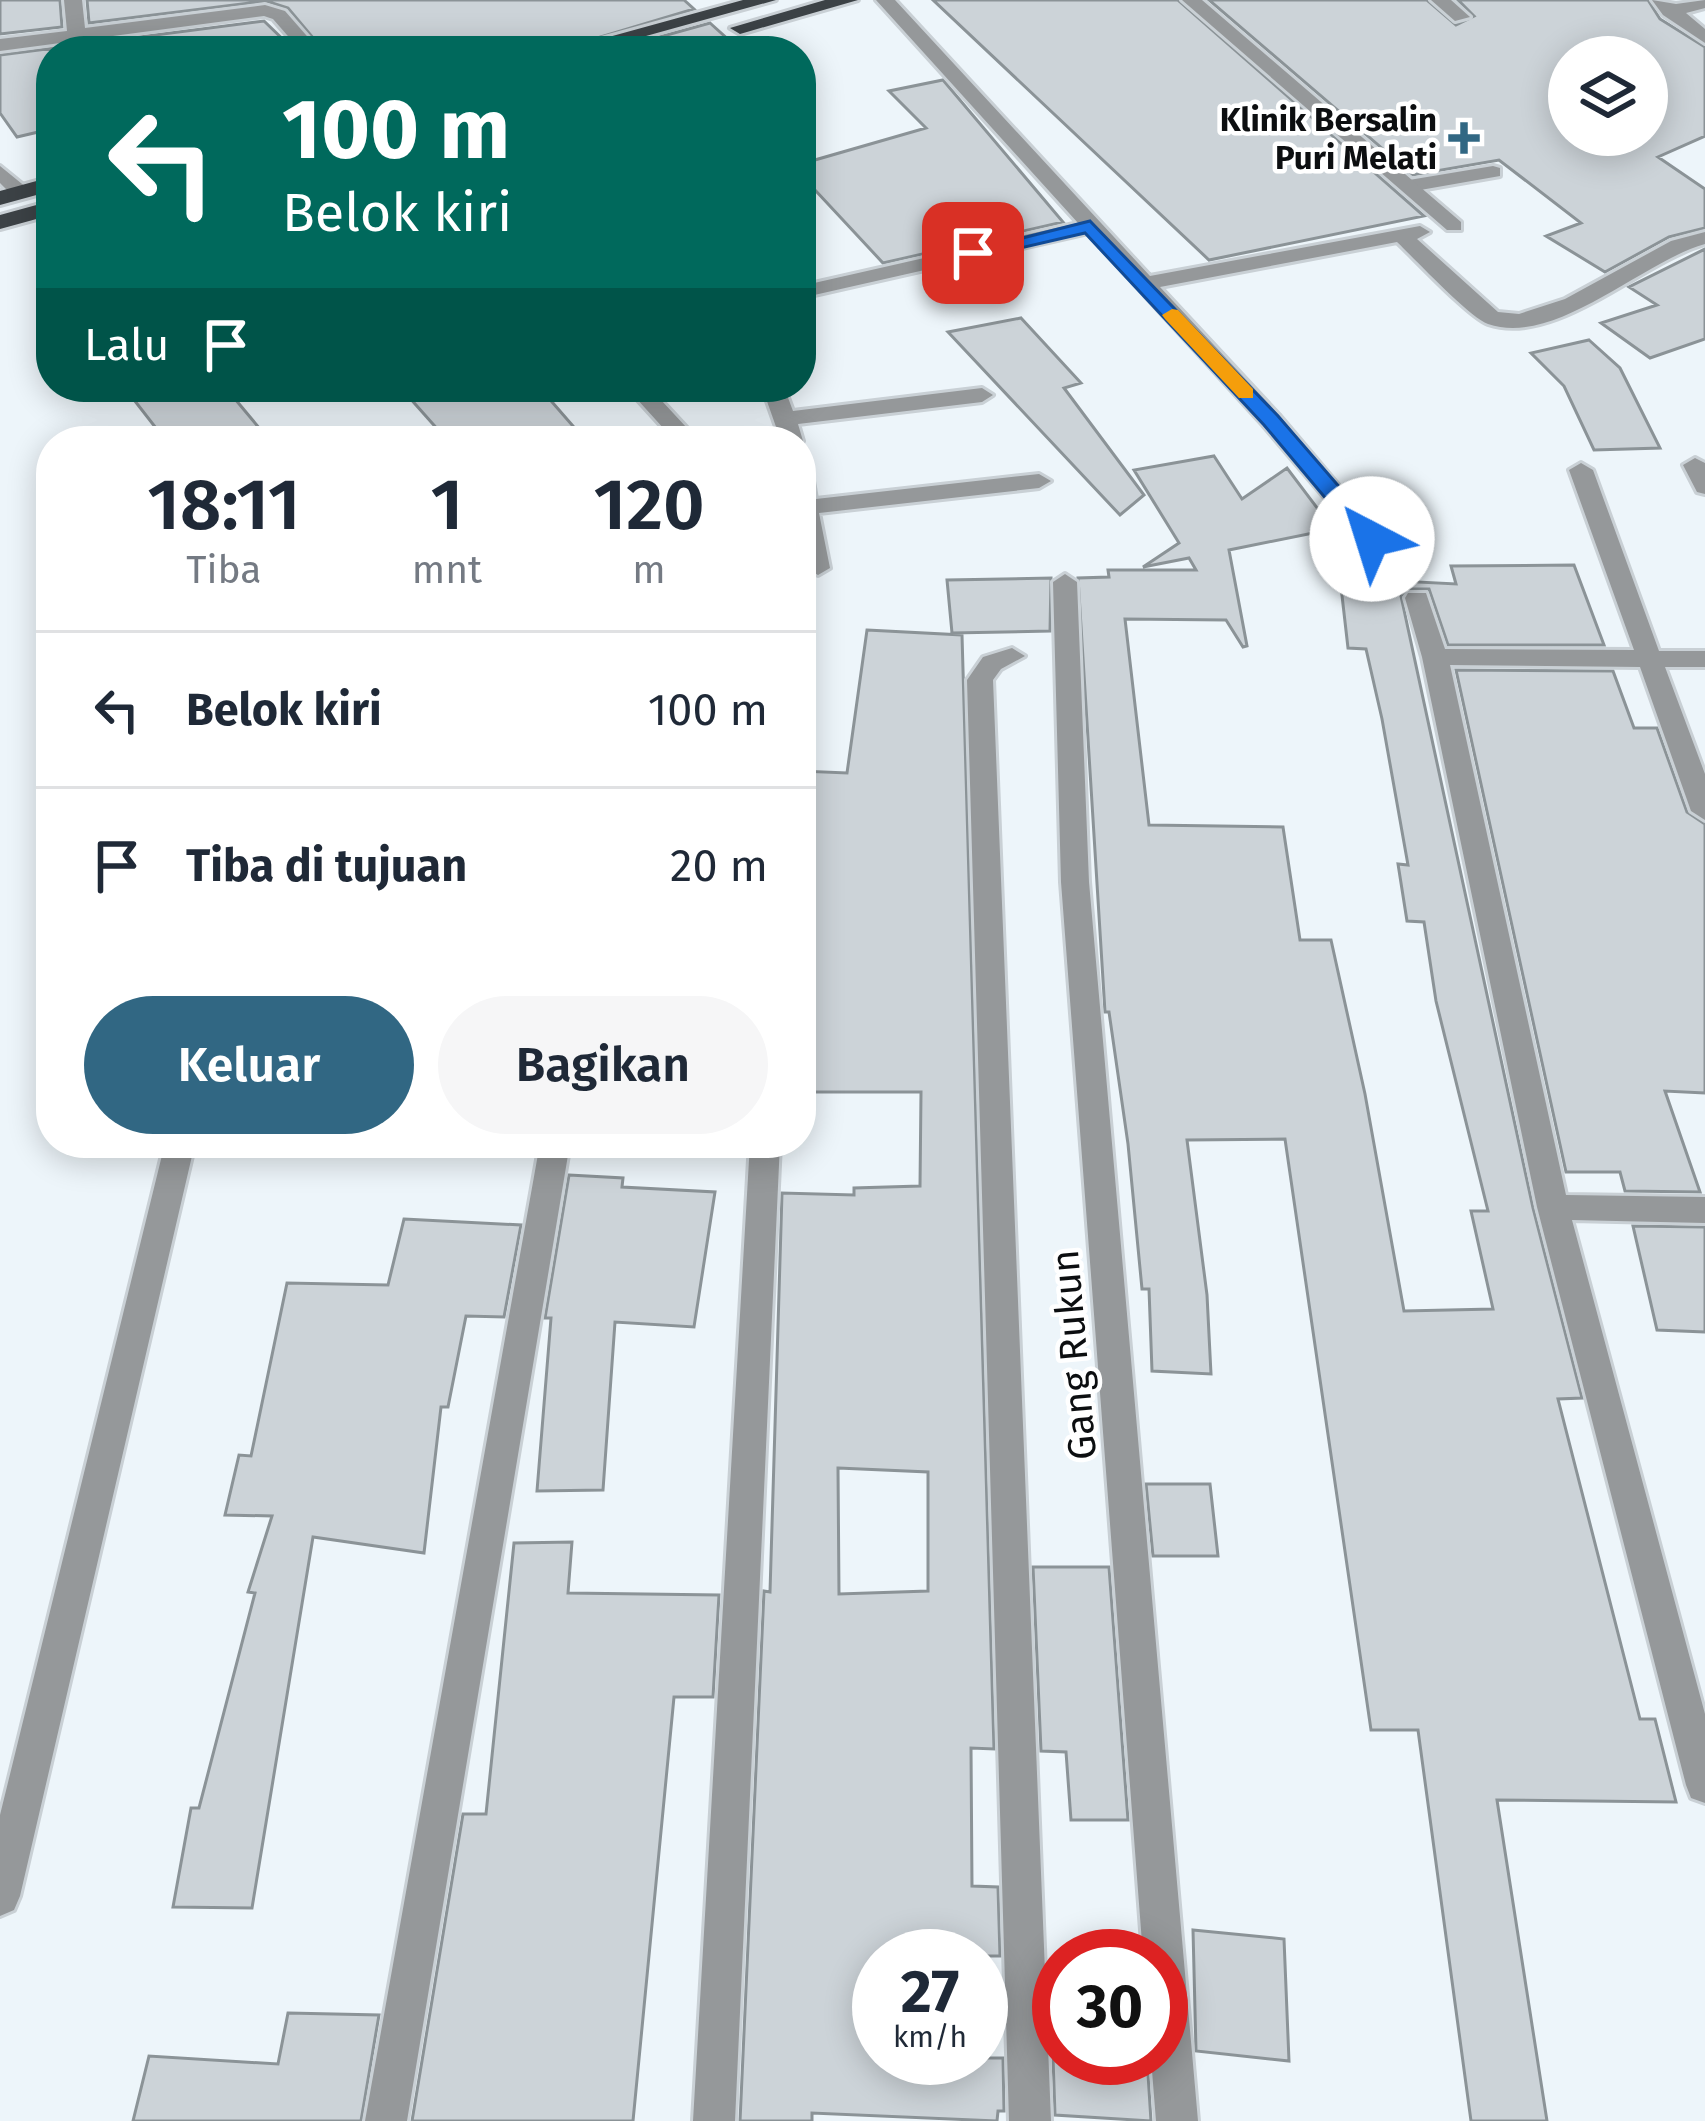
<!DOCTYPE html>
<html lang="id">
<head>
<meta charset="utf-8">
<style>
  body { margin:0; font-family:"Fira Sans",sans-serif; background:#f6f6f7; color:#1f2937; height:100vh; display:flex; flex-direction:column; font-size:45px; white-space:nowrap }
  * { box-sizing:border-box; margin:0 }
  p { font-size:39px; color:#747a83 }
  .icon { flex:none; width:66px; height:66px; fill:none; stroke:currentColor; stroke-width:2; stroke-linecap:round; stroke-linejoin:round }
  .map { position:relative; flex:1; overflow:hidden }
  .details { position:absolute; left:36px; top:426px; width:780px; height:732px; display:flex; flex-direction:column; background:#fff; border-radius:48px; box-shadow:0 6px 30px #0003 }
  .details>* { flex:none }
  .top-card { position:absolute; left:36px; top:36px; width:780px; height:366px; border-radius:48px; box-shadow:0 6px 30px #0003; background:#00695c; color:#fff; overflow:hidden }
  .fabs { position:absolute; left:1548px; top:36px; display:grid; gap:24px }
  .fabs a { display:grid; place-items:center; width:120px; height:120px; border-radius:50%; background:#fff; box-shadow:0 6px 30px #0003; font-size:60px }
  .speed { position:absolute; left:852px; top:1929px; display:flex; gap:24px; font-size:60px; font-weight:700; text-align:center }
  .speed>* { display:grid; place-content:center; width:156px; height:156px; border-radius:50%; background:#fff; box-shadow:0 6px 30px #0003; line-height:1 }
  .speed small { font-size:30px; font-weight:400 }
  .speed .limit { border:18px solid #d22; background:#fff; color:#111 }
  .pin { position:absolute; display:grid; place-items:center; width:102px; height:102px; color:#fff; margin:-51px; border-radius:24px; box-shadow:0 6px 18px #0006 }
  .me { position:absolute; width:132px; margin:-66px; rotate:320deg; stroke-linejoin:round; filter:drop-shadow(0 0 9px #0008) }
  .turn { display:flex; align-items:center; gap:42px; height:252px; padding:0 48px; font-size:54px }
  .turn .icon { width:156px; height:156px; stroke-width:2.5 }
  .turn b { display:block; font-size:84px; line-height:102px }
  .then { display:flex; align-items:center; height:114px; padding:0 48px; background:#0003; gap:24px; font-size:45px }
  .eta { display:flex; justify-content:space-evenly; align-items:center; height:204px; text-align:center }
  .eta b { font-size:72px; font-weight:600; line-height:84px }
  .primary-button { display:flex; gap:24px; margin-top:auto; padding:24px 48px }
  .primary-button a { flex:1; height:138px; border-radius:72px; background:#316783; color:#fff; font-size:48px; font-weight:600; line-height:138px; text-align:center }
  .primary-button a+a { background:#f6f6f7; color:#1f2937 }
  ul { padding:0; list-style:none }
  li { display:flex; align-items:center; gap:36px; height:156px; padding:0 48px; border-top:3px solid #e0e1e3 }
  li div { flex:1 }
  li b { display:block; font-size:45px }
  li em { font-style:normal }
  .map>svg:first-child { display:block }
  .building { fill:#ccd3d8; stroke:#8b9397; stroke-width:3; fill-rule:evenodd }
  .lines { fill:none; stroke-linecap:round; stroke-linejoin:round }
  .service-casing { stroke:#c9d0d5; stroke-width:6 }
  .minor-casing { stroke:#c9d0d5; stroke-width:6 }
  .trunk-casing { stroke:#c9d0d5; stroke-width:6 }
  .service { fill:#95989a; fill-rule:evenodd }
  .minor { fill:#95989a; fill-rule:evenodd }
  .trunk { fill:#3c4246; fill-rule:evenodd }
  .route { fill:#1a73e8; stroke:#114b97; stroke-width:3 }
  .slow { fill:#f59e0b }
  .poi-dot { fill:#316783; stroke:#fff; stroke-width:4.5 }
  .labels { text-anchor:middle; stroke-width:9; stroke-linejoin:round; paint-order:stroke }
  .far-poi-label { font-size:33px; font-weight:bold; fill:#0c0e10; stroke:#fff; text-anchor:end }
  .street-label { font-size:39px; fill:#0c0e10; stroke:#fff }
</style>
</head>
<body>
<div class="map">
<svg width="1705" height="2121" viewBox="0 0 1705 2121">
  <rect width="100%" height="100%" fill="#edf5fa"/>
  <!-- building -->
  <path class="building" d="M 0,0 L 60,0 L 62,27 L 0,34 Z
    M 87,0 L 684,0 L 694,9 L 554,51 L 324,51 L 288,8 L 266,1 L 89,23 Z
    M 933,0 L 1178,0 L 1424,216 L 1209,260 Z
    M 1209,0 L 1427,0 L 1456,25 L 1474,16 L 1458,0 L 1648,0 L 1660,19 L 1705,47 L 1705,136 L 1658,157 L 1705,189 L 1705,228 L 1669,237 L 1605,272 L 1546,236 L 1581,223 L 1499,160 L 1413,175 ZM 1569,57 L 1647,57 L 1647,135 L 1569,135 Z
    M 264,21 L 295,51 L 51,51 L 51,129 L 17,137 L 0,113 L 0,55 Z
    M 710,23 L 741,51 L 609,51 Z
    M 943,80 L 1063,222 L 883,263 L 801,175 L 801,164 L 926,128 L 889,91 Z
    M 1705,249 L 1705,339 L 1650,358 L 1601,323 L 1657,305 L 1629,287 Z
    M 1021,318 L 1081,383 L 1064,388 L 1144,495 L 1120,515 L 948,332 Z
    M 1589,340 L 1620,368 L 1660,448 L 1594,450 L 1564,386 L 1531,353 Z
    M 124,387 L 225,387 L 270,441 L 166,441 Z
    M 400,387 L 539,387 L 586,441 L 448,441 Z
    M 1214,456 L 1242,499 L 1287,468 L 1333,529 L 1229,550 L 1247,646 L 1243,647 L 1226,620 L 1125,619 L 1149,825 L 1283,827 L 1300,940 L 1331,940 L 1365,1094 L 1404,1311 L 1493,1309 L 1471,1211 L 1488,1211 L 1436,1001 L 1424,922 L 1407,921 L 1398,864 L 1408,865 L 1382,719 L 1366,649 L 1348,648 L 1340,578 L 1456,584 L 1451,566 L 1574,565 L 1604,645 L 1448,645 L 1429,589 L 1408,589 L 1401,596 L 1533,1208 L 1582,1398 L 1558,1399 L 1640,1719 L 1655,1719 L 1676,1802 L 1497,1800 L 1547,2121 L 1471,2121 L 1418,1730 L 1371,1730 L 1285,1139 L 1187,1140 L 1207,1295 L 1211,1374 L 1152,1371 L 1149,1289 L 1142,1289 L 1128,1144 L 1109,1012 L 1105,1012 L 1078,578 L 1109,577 L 1108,570 L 1196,570 L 1189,558 L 1143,567 L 1179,543 L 1134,470 Z
    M 1051,578 L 1050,631 L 952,633 L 947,580 Z
    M 867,630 L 962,635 L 994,1749 L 971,1748 L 972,1886 L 998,1887 L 1000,1956 L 879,1956 L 879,2058 L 1003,2058 L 1004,2111 L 998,2111 L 997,2121 L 812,2113 L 812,2121 L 740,2121 L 764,1591 L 770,1592 L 782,1193 L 854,1195 L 854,1188 L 920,1186 L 921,1092 L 801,1092 L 801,771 L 847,773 ZM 838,1468 L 928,1472 L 928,1591 L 839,1594 Z
    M 1456,670 L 1613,671 L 1634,728 L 1657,728 L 1687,812 L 1705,824 L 1705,1093 L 1665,1091 L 1700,1192 L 1625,1191 L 1620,1172 L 1566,1172 Z
    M 569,1175 L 623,1178 L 622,1187 L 715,1192 L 694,1327 L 615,1322 L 603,1490 L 537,1491 L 551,1318 L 545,1318 Z
    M 404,1219 L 521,1225 L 504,1317 L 466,1316 L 448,1407 L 441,1407 L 424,1553 L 313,1537 L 252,1908 L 173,1907 L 191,1808 L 199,1808 L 255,1593 L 248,1592 L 272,1516 L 225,1515 L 239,1455 L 251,1456 L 287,1283 L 388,1285 Z
    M 1633,1226 L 1705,1227 L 1705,1332 L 1657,1330 Z
    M 1146,1484 L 1210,1484 L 1218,1556 L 1153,1556 Z
    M 572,1542 L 568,1593 L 719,1595 L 713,1697 L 674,1697 L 633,2121 L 412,2121 L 463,1814 L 486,1814 L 514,1543 Z
    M 1033,1567 L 1109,1567 L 1128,1820 L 1071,1820 L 1066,1752 L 1041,1751 Z
    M 1193,1930 L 1284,1939 L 1289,2061 L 1196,2051 Z
    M 288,2013 L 379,2015 L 361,2121 L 133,2121 L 149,2056 L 278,2064 Z
    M 1053,2058 L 1147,2058 L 1151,2121 L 1055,2115 Z"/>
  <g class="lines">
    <!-- service casing -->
    <g class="service-casing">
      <path id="service" d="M 1493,166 L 1500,168 L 1500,176 L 1409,192 L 1399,186 L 1409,180 Z
        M 626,387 L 649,387 L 699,441 L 675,441 Z
        M 762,387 L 784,387 L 793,411 L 982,388 L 993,395 L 982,402 L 798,424 L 803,441 L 801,445 L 781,441 Z
        M 801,474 L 813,481 L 816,499 L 1039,474 L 1051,481 L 1039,488 L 819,513 L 830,568 L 818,575 L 806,568 Z"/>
    </g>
    <!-- minor casing -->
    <g class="minor-casing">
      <path id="minor" d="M 64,0 L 82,0 L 85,28 L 265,5 L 285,11 L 320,51 L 301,51 L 273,19 L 264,16 L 0,51 L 0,39 L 67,31 Z
        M 876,0 L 895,0 L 1150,276 L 1420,226 L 1430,232 L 1417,239 L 1498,312 L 1519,314 L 1565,299 L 1671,241 L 1705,232 L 1705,244 C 1641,262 1556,347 1488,324 C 1469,317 1416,260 1397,242 L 1160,287 L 1279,415 L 1384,539 L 1372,546 L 1364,544 L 1263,425 L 1088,233 L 801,298 L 801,286 L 1078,223 Z
        M 1182,0 L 1202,0 L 1461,222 L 1461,230 L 1447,230 Z
        M 1431,0 L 1451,0 L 1470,17 L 1455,21 Z
        M 1652,0 L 1676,4 L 1705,0 L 1705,8 L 1686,13 L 1705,29 L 1705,43 L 1663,15 Z
        M 0,166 L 27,188 L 27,196 L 13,196 L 0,183 Z
        M 1695,458 L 1705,463 L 1705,494 L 1697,492 L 1683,465 Z
        M 1581,463 L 1593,470 L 1659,651 L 1705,651 L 1705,667 L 1665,667 L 1705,774 L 1705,820 L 1691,811 L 1640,667 L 1450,665 L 1566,1195 L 1705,1197 L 1705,1223 L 1572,1220 L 1705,1714 L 1705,1803 L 1691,1798 L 1686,1785 L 1537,1207 L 1422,657 L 1405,598 L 1408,593 L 1426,593 L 1445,649 L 1634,650 L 1569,470 Z
        M 1065,574 L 1077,582 L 1089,882 L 1198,2121 L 1156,2121 L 1151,2058 L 1161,2058 L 1161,1956 L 1143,1956 L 1061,882 L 1053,582 Z
        M 1012,648 L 1025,656 L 1001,669 L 993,680 L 1051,2121 L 1009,2121 L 967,680 L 983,657 Z
        M 165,1143 L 195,1143 L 20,1896 L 14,1910 L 0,1916 L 0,1815 Z
        M 540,1143 L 570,1143 L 407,2121 L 365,2121 Z
        M 750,1143 L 780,1143 L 735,2121 L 693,2121 Z"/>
    </g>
    <!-- trunk casing -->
    <g class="trunk-casing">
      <path id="trunk" d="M 743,0 L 776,0 L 592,51 L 558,51 Z
        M 825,0 L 858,0 L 740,34 L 730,28 Z
        M 51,177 L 51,191 L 0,205 L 0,191 Z
        M 51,201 L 51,215 L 0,229 L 0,215 Z"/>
    </g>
    <!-- service -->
    <use href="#service" class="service"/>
    <!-- minor -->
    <use href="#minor" class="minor"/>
    <!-- trunk -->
    <use href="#trunk" class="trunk"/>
  </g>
  <!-- route -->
  <path class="route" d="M 1090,221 L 1278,416 L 1380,534 L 1380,544 L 1364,544 L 1264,425 L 1085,233 L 973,259 L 963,253 Z"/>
  <!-- slow -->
  <path class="slow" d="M 1172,309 L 1178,310 L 1253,389 L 1253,398 L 1239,398 L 1165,319 L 1162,315 Z"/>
  <!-- markers -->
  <path class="poi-dot" d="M1458 120h12v12h12v12h-12v12h-12v-12h-12v-12h12z"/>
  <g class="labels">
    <!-- far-poi labels -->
    <g class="far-poi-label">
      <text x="1437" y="131">Klinik Bersalin<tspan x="1437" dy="38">Puri Melati</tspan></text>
    </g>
    <!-- street labels -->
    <g class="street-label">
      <text transform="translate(1073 1355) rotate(-95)" y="14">Gang Rukun</text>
    </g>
  </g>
</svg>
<div class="fabs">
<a><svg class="icon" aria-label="layers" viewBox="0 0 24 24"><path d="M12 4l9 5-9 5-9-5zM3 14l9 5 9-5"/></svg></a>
</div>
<div class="speed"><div>27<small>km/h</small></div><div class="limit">30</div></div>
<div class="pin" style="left:973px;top:253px;background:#d93025"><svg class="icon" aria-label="arrive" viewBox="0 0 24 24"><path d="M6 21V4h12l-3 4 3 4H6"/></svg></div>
<svg class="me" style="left:1372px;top:539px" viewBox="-20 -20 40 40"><circle r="19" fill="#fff"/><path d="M0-13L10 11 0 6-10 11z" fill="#1a73e8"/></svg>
<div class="top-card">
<div class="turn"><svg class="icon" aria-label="left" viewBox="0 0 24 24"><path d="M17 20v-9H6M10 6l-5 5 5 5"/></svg><div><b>100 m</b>Belok kiri</div></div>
<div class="then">Lalu<svg class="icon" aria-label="arrive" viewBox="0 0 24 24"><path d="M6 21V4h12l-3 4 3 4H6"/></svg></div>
</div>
<section class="details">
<div class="eta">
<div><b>18:11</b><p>Tiba</p></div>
<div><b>1</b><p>mnt</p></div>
<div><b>120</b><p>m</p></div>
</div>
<ul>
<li><svg class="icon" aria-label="left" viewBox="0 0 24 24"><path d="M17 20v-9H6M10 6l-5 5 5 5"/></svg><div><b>Belok kiri</b></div><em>100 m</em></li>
<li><svg class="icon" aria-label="arrive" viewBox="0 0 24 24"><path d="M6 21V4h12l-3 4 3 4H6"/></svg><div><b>Tiba di tujuan</b></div><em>20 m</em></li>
</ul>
<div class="primary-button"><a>Keluar</a><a>Bagikan</a></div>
</section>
</div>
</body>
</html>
